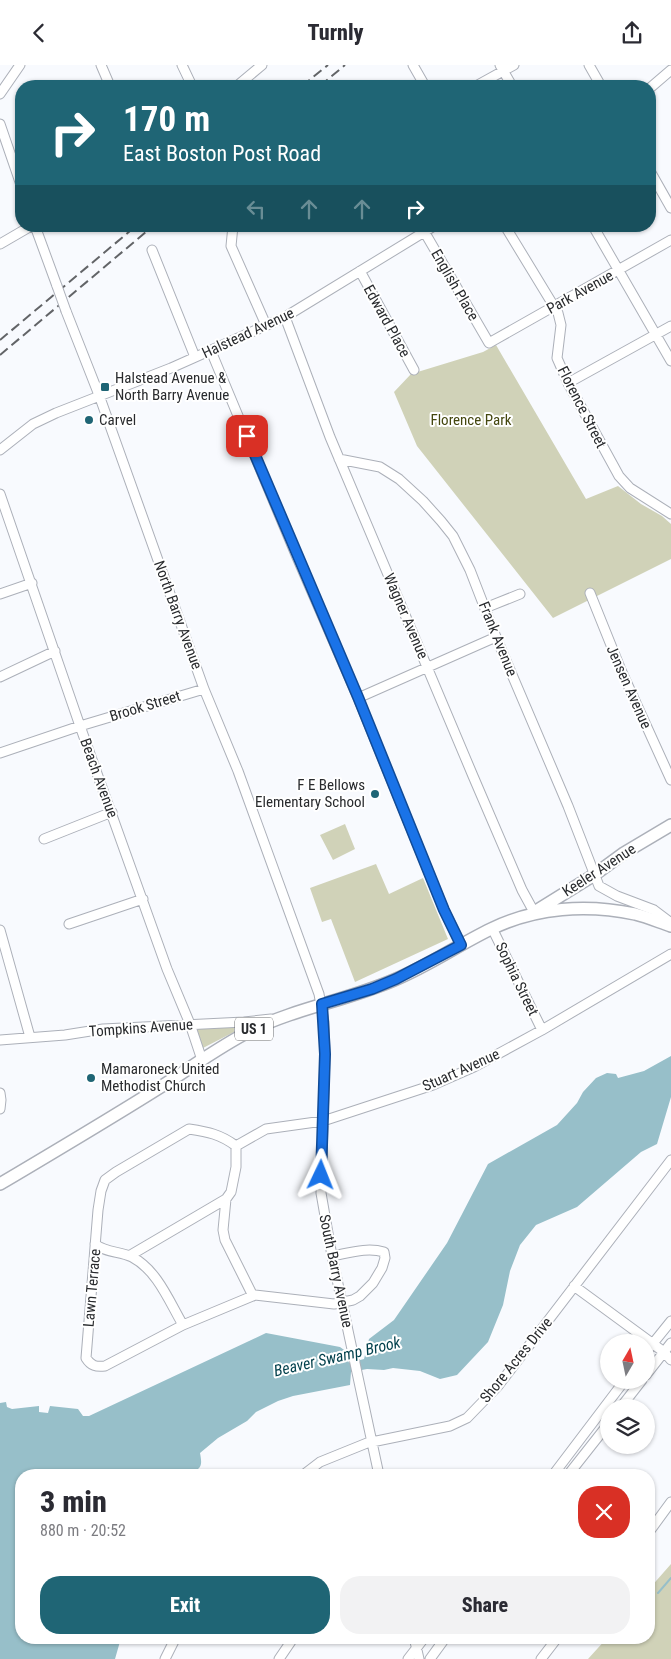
<!DOCTYPE html>
<html lang="en">
<head>
<meta charset="utf-8">
<style>
  body { margin:0; font-family:"Roboto Condensed",sans-serif; background:#f2f2f3; color:#2b2b33; height:100vh; display:flex; flex-direction:column; font-size:19px; white-space:nowrap }
  * { box-sizing:border-box; margin:0 }
  p { font-size:16px; color:#7c7c81 }
  .icon { flex:none; width:28px; height:28px; fill:none; stroke:currentColor; stroke-width:2; stroke-linecap:round; stroke-linejoin:round }
  .map { position:relative; flex:1; overflow:hidden }
  .side { position:absolute; left:15px; top:1404px; width:640px; height:175px; display:flex; flex-direction:column; background:#fff; border-radius:20px; box-shadow:0 1px 4px #0004 }
  .side>* { flex:none }
  .top-card { position:absolute; left:15px; top:15px; width:641px; height:152px; border-radius:20px; box-shadow:0 1px 4px #0004; background:#1f6575; color:#fff; overflow:hidden }
  .needle { width:32px; rotate:9deg }
  .controls { position:absolute; left:600px; top:1269px; display:grid; gap:10px }
  .controls a { display:grid; place-items:center; width:55px; height:55px; border-radius:50%; background:#fff; box-shadow:0 1px 4px #0004; font-size:25px }
  .pin { position:absolute; display:grid; place-items:center; width:42px; height:42px; color:#fff; margin:-21px; border-radius:10px; box-shadow:0 2px 8px #0006 }
  .me { position:absolute; width:55px; margin:-28px; rotate:2deg; stroke-linejoin:round; filter:drop-shadow(0 0 4px #0008) }
  .turn { display:flex; align-items:center; gap:18px; height:105px; padding:0 25px; font-size:22px }
  .turn .icon { width:65px; height:65px; stroke-width:2.5 }
  .turn b { display:block; font-size:35px; line-height:42px }
  .lanes { display:flex; align-items:center; height:48px; padding:0 25px; background:#0003; justify-content:center; gap:25px; direction:ltr }
  .lanes .off { opacity:.35 }
  .round { display:grid; place-items:center; flex:none; width:52px; height:52px; border-radius:20px; background:#f2f2f3 }
  .head { display:flex; align-items:center; justify-content:space-between; height:85px; padding:0 25px }
  h1 { font-size:30px; font-weight:800; line-height:38px }
  .button { display:flex; gap:10px; margin-top:auto; padding:10px 25px }
  .button a { flex:1; height:58px; border-radius:20px; background:#1f6575; color:#fff; font-size:20px; font-weight:800; line-height:58px; text-align:center }
  .button a+a { background:#f2f2f3; color:#2b2b33 }
  header { display:flex; justify-content:space-between; align-items:center; height:65px; padding:0 25px; background:#fff; font-size:22px; font-weight:800 }
  .map>svg:first-child { display:block }
  .green { fill:#d0d2b8 }
  .water { fill:#97bfc9 }
  .lines { fill:none; stroke-linecap:round; stroke-linejoin:round }
  .stream { stroke:#97bfc9; stroke-width:2 }
  .minor-casing { stroke:#acb0b9; stroke-width:11 }
  .major-casing { stroke:#acb0b9; stroke-width:14 }
  .minor { stroke:#fff; stroke-width:9 }
  .major { stroke:#fff; stroke-width:11 }
  .rail { stroke:#626467; stroke-width:2; stroke-dasharray:10 5; stroke-linecap:butt }
  .minor-bridge-casing { stroke:#acb0b9; stroke-width:11; stroke-linecap:butt }
  .minor-bridge { stroke:#fff; stroke-width:9 }
  .route-casing { stroke:#114b97; stroke-width:12 }
  .route { stroke:#1a73e8; stroke-width:9 }
  .poi-dot { fill:#1f6575; stroke:#fff; stroke-width:2 }
  .labels { text-anchor:middle; stroke-width:4; stroke-linejoin:round; paint-order:stroke }
  .shield { fill:#fff; stroke:#696b6d; stroke-width:1 }
  .shield-label { font-size:14px; font-weight:bold; fill:#292b2e }
  .street-label { font-size:15px; fill:#292b2e; stroke:#fff }
  .poi-label { font-size:15px; fill:#292b2e; stroke:#fff; text-anchor:start }
  .park-label { font-size:15px; fill:#44470f; stroke:#fff }
  .water-label { font-size:16px; font-style:italic; fill:#003f4b; stroke:#fff }
</style>
</head>
<body>
<header><svg class="icon" aria-label="back" viewBox="0 0 24 24"><path d="M15 5l-7 7 7 7"/></svg>Turnly<svg class="icon" aria-label="share" viewBox="0 0 24 24"><path d="M12 15V3M7 8l5-5 5 5M5 13v7h14v-7"/></svg></header>
<div class="map">
<svg width="671" height="1594" viewBox="0 0 671 1594">
  <rect width="100%" height="100%" fill="#f8fafe"/>
  <!-- green -->
  <path class="green" d="M 496,280 L 586,434 L 618,421 L 641,439 L 662,451 L 671,459 L 671,494 L 553,553 L 417,381 L 394,327 L 411,309 L 483,287 Z
    M 345,759 L 355,784 L 333,795 L 320,770 Z
    M 376,799 L 389,829 L 423,813 L 448,874 L 355,917 L 331,854 L 322,857 L 310,823 Z
    M 234,961 L 234,967 L 203,983 L 197,964 Z
    M 671,1499 L 671,1594 L 588,1594 L 607,1573 L 649,1572 L 649,1524 Z"/>
  <!-- water -->
  <path class="water" d="M 671,991 L 671,1032 L 657,1079 L 641,1087 L 577,1142 L 536,1160 L 520,1180 L 510,1206 L 503,1240 L 488,1277 L 457,1310 L 440,1314 L 420,1306 L 393,1303 L 384,1305 L 367,1304 L 351,1307 L 350,1320 L 293,1331 L 278,1336 L 256,1347 L 247,1356 L 218,1373 L 200,1388 C 203,1404 200,1401 191,1410 L 21,1410 L 21,1572 L 121,1573 L 115,1594 L 0,1594 L 0,1338 L 6,1337 L 7,1342 L 12,1344 L 39,1341 L 39,1347 L 48,1348 L 50,1341 L 78,1344 L 83,1351 L 89,1351 L 266,1268 L 340,1282 L 347,1287 L 349,1298 L 364,1294 L 369,1274 L 394,1255 L 447,1178 L 488,1099 L 557,1060 L 577,1038 L 583,1027 L 596,1013 L 607,1008 L 616,1009 L 618,1013 L 644,1006 Z"/>
  <g class="lines">
    <!-- stream -->
    <path class="stream" d="M 658,1528 L 671,1513"/>
    <!-- minor casing -->
    <g class="minor-casing">
      <path id="minor" d="M 101,0 L 110,21
        M 182,0 L 192,21
        M 413,0 L 425,21
        M 500,0 L 512,21
        M 589,0 L 601,21
        M 237,21 L 262,0
        M 476,21 L 514,0
        M 650,23 L 671,5
        M 0,29 L 20,0
        M 0,59 L 21,120
        M 650,106 L 671,143
        M 35,161 L 57,221
        M 233,161 L 231,181 L 266,260
        M 421,161 L 489,278 L 671,175
        M 505,161 L 558,248 L 561,260 L 557,293 L 568,318 L 619,411 L 630,423 L 671,449
        M 593,161 L 671,296
        M 0,179 L 31,161
        M 152,185 L 195,292
        M 360,206 L 414,305
        M 66,246 L 99,330 L 204,624 L 238,706 L 319,929 L 324,957 L 325,989 L 321,1128 L 332,1191 L 379,1410
        M 285,252 L 330,372 L 473,711 L 522,825 L 534,847
        M 211,286 L 296,490 L 358,633 L 444,845 L 461,880
        M 568,318 L 671,261
        M 0,385 L 33,359 L 56,348 L 171,303 L 285,252 L 434,161
        M 339,394 L 380,402 L 399,414 L 423,436 L 441,456 L 453,471 L 470,505 L 496,572 L 568,741 L 599,821 L 617,831 L 654,845 L 671,858
        M 0,429 L 80,661 L 167,904 L 190,959 L 202,995
        M 590,528 L 621,605 L 671,715
        M 0,529 L 32,518
        M 485,543 L 520,529
        M 0,612 L 55,586
        M 358,633 L 496,572
        M 0,688 L 80,661 L 204,624
        M 44,774 L 112,747
        M 69,859 L 143,834
        M 492,863 L 542,965
        M 0,865 L 30,972
        M 0,975 L 65,970 L 103,964 L 244,957 L 271,954
        M 0,1028 L 1,1035 L 0,1044
        M 236,1081 C 220,1069 208,1067 189,1064 L 116,1107 L 105,1115 L 101,1126 L 98,1145 L 86,1293 C 91,1301 96,1302 105,1301 L 183,1260 L 255,1230 L 334,1239 L 353,1235 L 360,1231 L 373,1218 L 382,1203 L 385,1193 L 384,1187 C 367,1182 349,1188 332,1191
        M 236,1081 L 266,1064 L 323,1056 L 433,1020 L 474,1002 L 542,965 L 671,889
        M 236,1081 L 236,1102 L 231,1127 L 226,1134 L 223,1165 L 225,1175 L 253,1231
        M 95,1179 C 106,1188 120,1186 132,1192 C 157,1205 169,1236 183,1260
        M 129,1191 L 226,1134
        M 574,1221 L 664,1287 L 671,1295
        M 646,1287 L 671,1256
        M 646,1310 L 671,1278
        M 621,1342 L 642,1315
        M 303,1410 L 320,1397 L 367,1378 L 450,1361 L 467,1353 L 498,1321 L 671,1095
        M 553,1410 L 625,1315
        M 568,1410 L 609,1358
        M 649,1467 L 671,1437
        M 414,1572 L 419,1594
        M 165,1594 L 176,1572
        M 279,1594 L 294,1572
        M 408,1594 L 425,1572
        M 430,1594 L 446,1572
        M 541,1594 L 558,1572"/>
    </g>
    <!-- major casing -->
    <g class="major-casing">
      <path id="major" d="M 536,846 L 594,810 L 624,788 L 671,760
        M 0,1119 C 54,1087 108,1055 162,1021 C 192,1002 220,981 252,965 C 297,943 348,935 394,915 C 428,901 458,880 491,864 C 536,842 587,839 635,849 C 647,852 659,857 671,861"/>
    </g>
    <!-- minor -->
    <use href="#minor" class="minor"/>
    <!-- major -->
    <use href="#major" class="major"/>
    <!-- rail -->
    <path class="rail" d="M 302,21 L 328,0
      M 320,21 L 345,0
      M 0,275 L 136,161
      M 0,290 L 153,161"/>
    <!-- minor-bridge casing -->
    <g class="minor-bridge-casing">
      <path id="minor-bridge" d="M 57,221 L 66,246"/>
    </g>
    <!-- minor-bridge -->
    <use href="#minor-bridge" class="minor-bridge"/>
  </g>
  <g class="lines">
    <!-- route casing -->
    <g class="route-casing">
      <path id="route" d="M 247,371 L 358,632 L 444,845 L 461,880 L 396,914 L 372,924 L 322,939 L 325,989 L 321,1110"/>
    </g>
    <!-- route -->
    <use href="#route" class="route"/>
  </g>
  <!-- markers -->
  <g class="poi-dot">
    <rect x="100" y="317" width="10" height="10" rx="2.5"/>
    <circle cx="89" cy="355" r="5"/>
    <circle cx="375" cy="729" r="5"/>
    <circle cx="91" cy="1013" r="5"/>
  </g>
  <g class="labels">
    <!-- shield labels -->
    <rect class="shield" x="235" y="952.5" width="38" height="23" rx="4"/>
    <g class="shield-label">
      <text x="254" y="969">US 1</text>
    </g>
    <!-- street labels -->
    <g class="street-label">
      <text transform="translate(455 220) rotate(60)" y="5">English Place</text>
      <text transform="translate(580 227) rotate(-29)" y="5">Park Avenue</text>
      <text transform="translate(387 256) rotate(61)" y="5">Edward Place</text>
      <text transform="translate(248 268) rotate(-25)" y="5">Halstead Avenue</text>
      <text transform="translate(582 342) rotate(63)" y="5">Florence Street</text>
      <text transform="translate(178 550) rotate(70)" y="5">North Barry Avenue</text>
      <text transform="translate(406 551) rotate(67)" y="5">Wagner Avenue</text>
      <text transform="translate(498 574) rotate(68)" y="5">Frank Avenue</text>
      <text transform="translate(629 622) rotate(66)" y="5">Jensen Avenue</text>
      <text transform="translate(145 641) rotate(-17)" y="5">Brook Street</text>
      <text transform="translate(99 713) rotate(70)" y="5">Beach Avenue</text>
      <text transform="translate(599 805) rotate(-33)" y="5">Keeler Avenue</text>
      <text transform="translate(517 914) rotate(64)" y="5">Sophia Street</text>
      <text transform="translate(141 963) rotate(-4)" y="5">Tompkins Avenue</text>
      <text transform="translate(461 1005) rotate(-24)" y="5">Stuart Avenue</text>
      <text transform="translate(336 1206) rotate(78)" y="5">South Barry Avenue</text>
      <text transform="translate(92 1223) rotate(-85)" y="5">Lawn Terrace</text>
      <text transform="translate(516 1295) rotate(-51)" y="5">Shore Acres Drive</text>
    </g>
    <!-- poi labels -->
    <g class="poi-label">
      <text x="115" y="318">Halstead Avenue &amp;<tspan x="115" dy="17">North Barry Avenue</tspan></text>
      <text x="99" y="360">Carvel</text>
      <text x="365" y="725" text-anchor="end">F E Bellows<tspan x="365" dy="17">Elementary School</tspan></text>
      <text x="101" y="1009">Mamaroneck United<tspan x="101" dy="17">Methodist Church</tspan></text>
    </g>
    <!-- park labels -->
    <g class="park-label">
      <text x="471" y="360">Florence Park</text>
    </g>
    <!-- water labels -->
    <g class="water-label">
      <text transform="translate(337 1291) rotate(-13)" y="6">Beaver Swamp Brook</text>
    </g>
  </g>
</svg>
<div class="controls">
<a><svg class="needle" viewBox="-14 -14 28 28"><path d="M0-13l5 13h-10z" fill="#e53935"/><path d="M0 13l5-13h-10z" fill="#7c7c81"/></svg></a>
<a><svg class="icon" aria-label="layers" viewBox="0 0 24 24"><path d="M12 4l9 5-9 5-9-5zM3 14l9 5 9-5"/></svg></a>
</div>
<div class="pin" style="left:247px;top:371px;background:#d93025"><svg class="icon" aria-label="arrive" viewBox="0 0 24 24"><path d="M6 21V4h12l-3 4 3 4H6"/></svg></div>
<svg class="me" style="left:321px;top:1110px" viewBox="-20 -20 40 40"><path d="M0-17L14 15 0 8-14 15z" fill="#1a73e8" stroke="#fff" stroke-width="4"/></svg>
<div class="top-card">
<div class="turn"><svg class="icon" aria-label="right" viewBox="0 0 24 24"><path d="M7 20v-9h11M14 6l5 5-5 5"/></svg><div><b>170 m</b>East Boston Post Road</div></div>
<div class="lanes"><svg class="icon off" aria-label="left" viewBox="0 0 24 24"><path d="M17 20v-9H6M10 6l-5 5 5 5"/></svg><svg class="icon off" aria-label="ahead" viewBox="0 0 24 24"><path d="M12 20V5M6 11l6-6 6 6"/></svg><svg class="icon off" aria-label="ahead" viewBox="0 0 24 24"><path d="M12 20V5M6 11l6-6 6 6"/></svg><svg class="icon" aria-label="right" viewBox="0 0 24 24"><path d="M7 20v-9h11M14 6l5 5-5 5"/></svg></div>
</div>
<section class="side">
<div class="head"><div><h1>3 min</h1><p>880 m · 20:52</p></div><a class="round" style="background:#d93025;color:#fff"><svg class="icon" aria-label="close" viewBox="0 0 24 24"><path d="M6 6l12 12M18 6L6 18"/></svg></a></div>
<div class="button"><a>Exit</a><a>Share</a></div>
</section>
</div>
</body>
</html>
